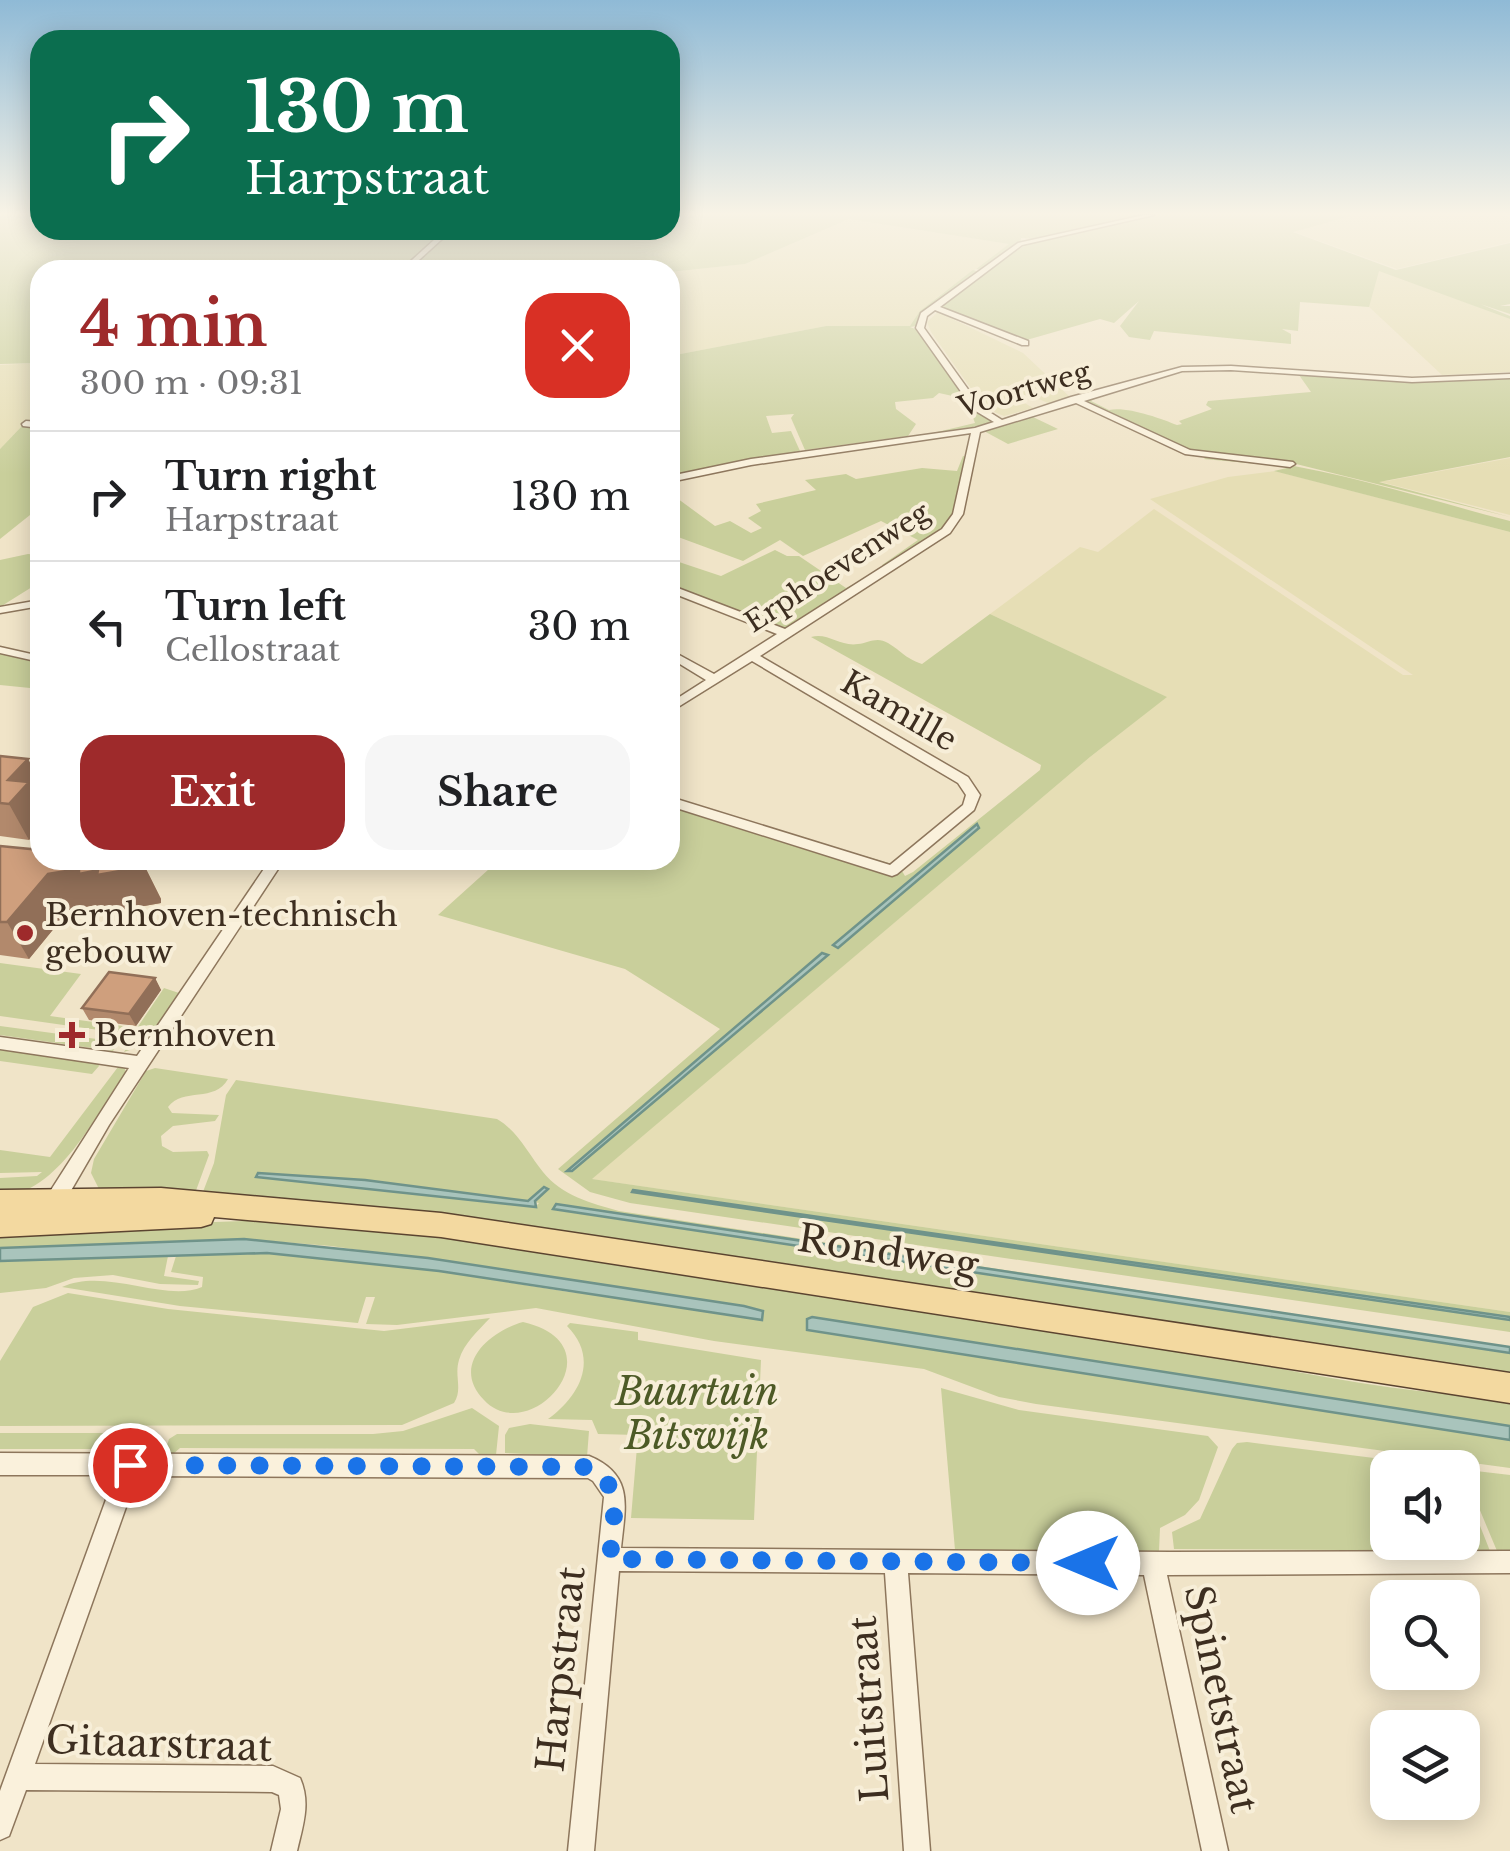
<!DOCTYPE html>
<html lang="en">
<head>
<meta charset="utf-8">
<style>
  body { margin:0; font-family:"Libre Baskerville",serif; background:#f6f6f6; color:#202124; height:100vh; display:flex; flex-direction:column; font-size:38px; white-space:nowrap }
  * { box-sizing:border-box; margin:0 }
  p { font-size:32px; color:#757577 }
  .icon { flex:none; width:55px; height:55px; fill:none; stroke:currentColor; stroke-width:2; stroke-linecap:round; stroke-linejoin:round }
  .map { position:relative; flex:1; overflow:hidden }
  .sheet { position:absolute; left:30px; top:260px; width:650px; height:610px; display:flex; flex-direction:column; background:#fff; border-radius:30px; box-shadow:0 5px 25px #0003 }
  .sheet>* { flex:none }
  .hud { position:absolute; left:30px; top:30px; width:650px; height:210px; border-radius:30px; box-shadow:0 5px 25px #0003; background:#0b6e4f; color:#fff; overflow:hidden }
  .tools { position:absolute; left:1370px; top:1450px; display:grid; gap:20px }
  .tools a { display:grid; place-items:center; width:110px; height:110px; border-radius:20px; background:#fff; box-shadow:0 5px 25px #0003; font-size:50px }
  .pin { position:absolute; display:grid; place-items:center; width:85px; height:85px; color:#fff; margin:-42px; border:5px solid #fff; border-radius:50%; box-shadow:0 2px 10px #0007 }
  .me { position:absolute; width:110px; margin:-55px; rotate:270deg; stroke-linejoin:round; filter:drop-shadow(0 0 8px #0008) }
  .turn { display:flex; align-items:center; gap:35px; height:210px; padding:0 50px; font-size:45px }
  .turn .icon { width:130px; height:130px; stroke-width:2.5 }
  .turn b { display:block; font-size:70px; line-height:85px }
  .round { display:grid; place-items:center; flex:none; width:105px; height:105px; border-radius:30px; background:#f6f6f6 }
  .summary { display:flex; align-items:center; justify-content:space-between; height:170px; padding:0 50px }
  h1 { font-size:60px; font-weight:700; line-height:75px; color:#9e2a2b }
  .action { display:flex; gap:20px; margin-top:auto; padding:20px 50px }
  .action a { flex:1; height:115px; border-radius:30px; background:#9e2a2b; color:#fff; font-size:40px; font-weight:700; line-height:115px; text-align:center }
  .action a+a { background:#f6f6f6; color:#202124 }
  ul { padding:0; list-style:none }
  li { display:flex; align-items:center; gap:30px; height:130px; padding:0 50px; border-top:2px solid #e0e0e0 }
  li div { flex:1 }
  li b { display:block; font-size:38px }
  li em { font-style:normal }
  .map>svg:first-child { display:block }
  .farmland { fill:#e6deb5 }
  .green { fill:#c9cf9b; fill-rule:evenodd }
  .water { fill:#a9c4bc; stroke:#6f938a; stroke-width:2.5 }
  .lines { fill:none; stroke-linecap:round; stroke-linejoin:round }
  .street-casing { stroke:#8d765c; stroke-width:3 }
  .primary-casing { stroke:#5b4430; stroke-width:3 }
  .street { fill:#faf1dc; fill-rule:evenodd }
  .primary { fill:#f3d9a0; fill-rule:evenodd }
  .wall { fill:#b2896c }
  .shaded-wall { fill:#916f58 }
  .building { fill:#cf9f7d; stroke:#916f58; stroke-width:2.5 }
  .route { stroke:#1a73e8; stroke-width:18; stroke-dasharray:0 32.4 }
  .poi-dot { fill:#9e2a2b; stroke:#f7eed8; stroke-width:4 }
  .labels { text-anchor:middle; stroke-width:8; stroke-linejoin:round; paint-order:stroke }
  .far-street-label { font-size:28px; fill:#3d2e20; stroke:#f7eed8 }
  .street-label { font-size:32px; fill:#3d2e20; stroke:#f7eed8 }
  .poi-label { font-size:32px; fill:#3d2e20; stroke:#f7eed8; text-anchor:start }
  .near-street-label { font-size:38px; fill:#3d2e20; stroke:#f7eed8 }
  .near-park-label { font-size:38px; font-style:italic; fill:#4d5a26; stroke:#f7eed8 }
</style>
</head>
<body>
<div class="map">
<svg width="1510" height="1851" viewBox="0 0 1510 1851">
  <rect width="100%" height="100%" fill="#f0e4c8"/>
  <!-- farmland -->
  <path class="farmland" d="M 1358,215 L 1503,215 L 1510,217 L 1510,242 L 1397,269 L 1292,231 Z
    M 849,219 L 1010,244 L 936,298 L 910,326 L 826,326 L 670,356 L 670,272 L 745,264 Z
    M 1379,270 L 1510,319 L 1510,372 L 1442,375 L 1367,305 Z
    M 938,312 L 1023,353 L 1070,397 L 1048,403 L 1029,395 L 1018,399 L 1033,408 L 1004,416 L 994,412 L 972,390 L 931,332 L 927,322 Z
    M 40,363 L 40,423 L 25,423 L 0,449 L 0,365 Z
    M 1510,458 L 1510,515 L 1377,481 L 1387,481 Z
    M 1275,471 L 1510,532 L 1510,1312 L 591,1179 L 1090,757 L 1166,697 L 990,614 L 1080,547 L 1098,552 L 1154,509 L 1403,675 L 1413,675 L 1150,499 L 1228,477 Z"/>
  <!-- green -->
  <path class="green" d="M 0,215 L 40,215 L 40,230 L 670,230 L 670,215 L 1355,215 L 1293,232 L 1396,270 L 1510,243 L 1510,304 L 1500,306 L 1510,306 L 1510,314 L 1480,304 L 1510,316 L 1510,319 L 1379,271 L 1369,307 L 1300,302 L 1298,331 L 1282,329 L 1291,334 L 1291,344 L 1154,331 L 1150,340 L 1129,337 L 1120,326 L 1139,301 L 1114,323 L 1100,319 L 1023,341 L 937,306 L 1034,239 L 1021,238 L 1021,242 L 981,270 L 976,269 L 1009,244 L 849,219 L 745,264 L 670,272 L 40,270 L 40,363 L 0,364 Z
    M 973,270 L 979,272 L 919,317 L 917,326 L 910,327 L 920,331 L 992,421 L 990,424 L 916,437 L 975,423 L 966,399 L 939,393 L 933,398 L 895,402 L 896,409 L 916,424 L 908,436 L 805,450 L 791,418 L 794,414 L 766,416 L 772,433 L 791,431 L 800,451 L 670,475 L 670,356 L 826,326 L 910,326 L 920,311 Z
    M 1208,368 L 1229,368 L 1402,381 L 1510,376 L 1510,457 L 1379,482 L 1510,517 L 1284,461 L 1195,454 L 1082,401 L 1096,394 L 1100,396 L 1091,401 L 1109,410 C 1126,406 1160,418 1177,425 L 1182,424 L 1179,421 L 1212,409 L 1206,405 L 1208,401 L 1311,392 L 1299,375 Z
    M 1038,414 L 1033,417 L 1058,429 L 1008,444 L 982,430 Z
    M 22,426 L 40,426 L 40,507 L 0,539 L 0,449 Z
    M 963,456 L 967,457 L 955,511 L 947,526 L 888,566 L 882,565 L 918,540 L 881,521 L 803,556 L 780,540 L 743,561 L 670,534 L 670,493 L 715,526 L 730,521 L 751,533 L 762,528 L 748,518 L 761,511 L 756,504 L 816,490 L 805,480 L 846,474 L 856,479 L 922,468 L 957,471 Z
    M 1206,457 C 1309,459 1411,496 1510,521 L 1510,532 L 1274,471 L 1291,467 L 1204,459 Z
    M 775,550 L 787,556 L 799,556 L 846,588 L 876,573 L 790,629 L 782,629 L 670,587 L 670,559 L 721,576 Z
    M 28,554 L 40,555 L 40,582 L 0,607 L 0,560 Z
    M 990,614 L 1167,697 L 1090,757 L 592,1179 L 1510,1312 L 1510,1317 L 631,1191 L 1510,1320 L 1510,1332 L 630,1203 L 590,1192 L 558,1169 L 720,1029 L 625,969 L 438,915 L 499,860 L 670,860 L 670,799 L 899,866 L 905,876 L 913,872 L 1040,770 L 1041,765 L 811,637 C 828,632 840,647 858,644 C 868,643 877,636 888,643 C 903,652 903,657 922,664 ZM 977,824 L 979,828 L 838,948 L 833,945 Z
    M 0,653 L 40,661 L 40,689 L 0,685 Z
    M 0,963 L 81,974 L 50,1016 L 137,1028 L 164,988 L 179,993 L 144,1045 L 124,1052 L 134,1035 L 0,1016 Z
    M 0,1026 L 119,1042 L 113,1051 L 0,1035 Z
    M 0,1050 L 98,1063 L 99,1066 L 92,1074 L 0,1061 Z
    M 118,1067 L 125,1067 L 125,1073 C 95,1116 59,1193 0,1197 L 0,1178 L 37,1176 L 42,1172 L 0,1173 L 0,1150 L 50,1157 Z
    M 155,1068 L 228,1079 C 215,1103 183,1087 168,1107 L 172,1113 L 219,1115 L 215,1121 L 173,1126 L 161,1136 L 162,1146 L 173,1152 L 207,1151 L 209,1155 L 194,1196 L 99,1189 L 91,1173 L 94,1159 L 146,1071 Z
    M 236,1080 L 497,1119 C 518,1131 529,1155 543,1172 C 562,1196 591,1203 619,1211 L 1510,1347 L 556,1204 L 555,1210 L 1510,1353 L 1510,1377 L 201,1197 L 214,1163 L 226,1095 ZM 256,1174 L 365,1180 L 528,1201 L 544,1187 L 548,1189 L 534,1202 L 539,1203 L 536,1206 L 256,1177 Z
    M 269,1220 L 407,1231 L 1201,1351 C 1304,1376 1405,1393 1510,1399 L 1510,1426 L 812,1317 L 807,1319 L 808,1330 L 1510,1440 L 1510,1468 L 1036,1404 L 999,1397 L 924,1369 L 714,1341 L 536,1308 L 397,1325 L 366,1324 L 375,1297 L 366,1297 L 358,1323 L 180,1306 L 62,1287 C 106,1267 165,1303 202,1287 L 203,1277 L 171,1272 L 176,1256 L 168,1256 L 164,1276 L 199,1281 L 198,1285 L 160,1284 L 113,1275 L 74,1278 L 46,1288 L 0,1293 L 0,1261 L 267,1253 L 439,1271 L 569,1292 L 763,1312 L 614,1286 L 331,1246 L 244,1239 L 0,1248 L 0,1230 Z
    M 68,1293 L 168,1309 L 384,1331 L 490,1318 C 478,1331 464,1343 459,1360 C 454,1376 463,1389 454,1403 L 402,1425 L 0,1426 L 0,1361 L 33,1307 Z
    M 523,1322 C 622,1345 530,1449 484,1400 C 450,1365 490,1331 523,1322 Z
    M 570,1323 L 638,1332 L 638,1340 L 761,1360 L 754,1520 L 631,1518 L 638,1435 L 598,1434 L 592,1420 L 548,1419 C 581,1395 599,1358 567,1326 Z
    M 941,1388 L 1019,1410 L 1208,1436 L 1218,1447 L 1199,1500 L 1185,1515 L 1160,1528 L 1159,1551 L 955,1550 Z
    M 472,1408 L 499,1426 L 496,1455 L 481,1456 L 474,1449 L 180,1448 L 173,1454 L 164,1454 L 169,1439 L 177,1434 L 373,1434 L 403,1431 Z
    M 530,1424 L 589,1431 L 587,1457 L 505,1453 L 505,1435 L 509,1428 Z
    M 0,1433 L 158,1433 L 161,1441 L 156,1454 L 104,1454 L 99,1449 L 0,1449 Z
    M 1247,1442 L 1446,1467 L 1388,1468 L 1388,1542 L 1462,1542 L 1463,1483 L 1490,1551 L 1174,1549 L 1172,1532 L 1200,1519 L 1232,1449 L 1237,1443 Z
    M 1476,1471 L 1510,1475 L 1510,1551 L 1497,1551 L 1469,1484 L 1470,1476 Z"/>
  <!-- water -->
  <path class="water" d="M 977,824 L 979,828 L 838,948 L 833,945 Z
    M 822,953 L 828,955 L 572,1171 L 567,1171 Z
    M 258,1173 L 365,1180 L 528,1201 L 544,1187 L 548,1189 L 535,1201 L 536,1207 L 256,1177 Z
    M 633,1190 L 1510,1317 L 1510,1320 L 632,1192 Z
    M 556,1204 L 1510,1347 L 1510,1353 L 553,1209 Z
    M 244,1239 L 428,1258 L 744,1306 L 763,1311 L 762,1320 L 439,1271 L 267,1253 L 0,1261 L 0,1248 Z
    M 812,1317 L 1510,1426 L 1510,1440 L 807,1330 L 807,1319 Z"/>
  <g class="lines">
    <!-- street casing -->
    <g class="street-casing">
      <path id="street" d="M 1144,215 L 1154,215 L 1022,245 L 940,307 L 1028,341 L 1028,345 L 1022,345 L 935,310 L 927,316 L 924,328 L 980,406 L 1002,420 L 1071,397 L 1182,367 L 1231,366 L 1412,378 L 1510,374 L 1510,378 L 1412,382 L 1231,370 L 1182,371 L 1084,401 L 1190,450 L 1293,462 L 1295,464 L 1290,467 L 1185,454 L 1076,403 L 980,432 L 963,514 L 950,533 L 760,656 L 968,777 L 980,795 L 974,810 L 897,874 L 892,876 L 670,806 L 670,797 L 890,865 L 963,805 L 966,795 L 958,783 L 752,661 L 670,712 L 670,703 L 706,680 L 670,658 L 670,650 L 714,674 L 777,634 L 670,592 L 670,585 L 785,629 L 942,529 L 953,514 L 971,433 L 751,465 L 670,482 L 670,476 L 751,459 L 975,428 L 994,422 L 974,410 L 916,328 L 921,313 L 1018,243 Z
        M 445,230 L 452,230 L 408,270 L 401,270 Z
        M 26,421 L 40,422 L 40,428 L 23,426 L 22,424 Z
        M 40,600 L 40,606 L 0,613 L 0,607 Z
        M 0,647 L 40,656 L 40,662 L 0,653 Z
        M 0,762 L 40,767 L 40,775 L 0,770 Z
        M 270,860 L 284,860 L 109,1125 L 58,1213 L 51,1215 L 44,1213 L 42,1207 L 44,1201 L 129,1068 L 0,1049 L 0,1037 L 137,1056 Z
        M 0,1453 L 589,1456 C 635,1475 625,1507 621,1548 L 1170,1552 L 1510,1551 L 1510,1573 L 1167,1575 L 1228,1851 L 1202,1851 L 1144,1575 L 908,1573 L 930,1851 L 904,1851 L 885,1573 L 619,1571 L 594,1851 L 568,1851 L 604,1497 L 593,1481 L 588,1478 L 137,1476 L 35,1764 L 273,1766 L 300,1778 C 311,1803 303,1825 297,1851 L 271,1851 L 281,1809 L 279,1795 L 272,1792 L 26,1790 L 9,1836 L 0,1840 L 0,1791 L 115,1475 L 0,1475 Z"/>
    </g>
    <!-- primary casing -->
    <g class="primary-casing">
      <path id="primary" d="M 161,1188 L 441,1213 L 1510,1373 L 1510,1403 L 441,1237 L 214,1217 L 211,1224 L 201,1227 L 0,1237 L 0,1190 Z"/>
    </g>
    <!-- street -->
    <use href="#street" class="street"/>
    <!-- primary -->
    <use href="#primary" class="primary"/>
  </g>
  <!-- wall -->
  <path class="wall" d="M 0,756 L 28,759 L 40,782 L 40,827 L 29,840 L 0,836 Z
    M 0,846 L 143,863 L 161,899 L 161,903 L 116,911 L 114,907 L 98,910 L 96,905 L 69,910 L 29,959 L 0,955 Z
    M 155,978 L 161,990 L 136,1026 L 89,1020 L 82,1008 Z"/>
  <!-- shaded-wall -->
  <path class="shaded-wall" d="M 28,759 L 40,782 L 40,827 L 29,840 L 9,804 L 8,780 Z
    M 143,863 L 161,899 L 161,903 L 116,911 L 114,907 L 98,910 L 96,905 L 69,910 L 29,959 L 7,922 L 48,874 L 79,869 Z
    M 155,978 L 161,990 L 136,1026 L 129,1014 Z"/>
  <!-- building -->
  <path class="building" d="M 0,756 L 28,759 L 8,780 L 29,782 L 9,804 L 0,803 Z
    M 0,846 L 40,850 L 40,860 L 121,860 L 143,863 L 143,867 L 97,875 L 98,870 L 79,874 L 79,869 L 48,874 L 7,922 L 0,922 Z
    M 109,972 L 155,978 L 129,1014 L 82,1008 Z"/>
  <!-- sky -->
  <linearGradient id="sky" x2="0" y2="1"><stop stop-color="#8fbad6"/><stop offset="0.45" stop-color="#f8f3e6"/><stop offset="1" stop-color="#f8f3e6" stop-opacity="0"/></linearGradient>
  <rect width="1510" height="474" fill="url(#sky)"/>
  <g class="lines">
    <!-- route -->
    <path class="route" d="M 130,1465 L 590,1467 C 625,1485 612,1526 610,1559 L 1088,1563"/>
  </g>
  <!-- markers -->
  <g class="poi-dot">
    <circle cx="25" cy="933" r="10"/>
    <path d="M67 1020h10v10h10v10h-10v10h-10v-10h-10v-10h10z"/>
  </g>
  <g class="labels">
    <!-- far-street labels -->
    <g class="far-street-label">
      <text transform="translate(1024 389) rotate(-16)" y="10">Voortweg</text>
      <text transform="translate(837 567) rotate(-33)" y="10">Erphoevenweg</text>
    </g>
    <!-- street labels -->
    <g class="street-label">
      <text transform="translate(899 711) rotate(30)" y="11">Kamille</text>
    </g>
    <!-- poi labels -->
    <g class="poi-label">
      <text x="45" y="926">Bernhoven-technisch<tspan x="45" dy="37">gebouw</tspan></text>
      <text x="94" y="1046">Bernhoven</text>
    </g>
    <!-- near-street labels -->
    <g class="near-street-label">
      <text transform="translate(888 1252) rotate(9)" y="13">Rondweg</text>
      <text transform="translate(561 1669) rotate(-84)" y="13">Harpstraat</text>
      <text transform="translate(1221 1699) rotate(78)" y="13">Spinetstraat</text>
      <text transform="translate(869 1709) rotate(-94)" y="13">Luitstraat</text>
      <text transform="translate(159 1744) rotate(2)" y="13">Gitaarstraat</text>
    </g>
    <!-- near-park labels -->
    <g class="near-park-label">
      <text x="697" y="1405">Buurtuin<tspan x="697" dy="44">Bitswijk</tspan></text>
    </g>
  </g>
</svg>
<div class="tools">
<a><svg class="icon" aria-label="sound" viewBox="0 0 24 24"><path d="M4 9h4l5-4v14l-5-4H4zM17 9q2 3 0 6"/></svg></a>
<a><svg class="icon" aria-label="search" viewBox="0 0 24 24"><circle cx="10" cy="10" r="6"/><path d="M15 15l6 6"/></svg></a>
<a><svg class="icon" aria-label="layers" viewBox="0 0 24 24"><path d="M12 4l9 5-9 5-9-5zM3 14l9 5 9-5"/></svg></a>
</div>
<div class="pin" style="left:130px;top:1465px;background:#d93025"><svg class="icon" aria-label="arrive" viewBox="0 0 24 24"><path d="M6 21V4h12l-3 4 3 4H6"/></svg></div>
<svg class="me" style="left:1088px;top:1563px" viewBox="-20 -20 40 40"><circle r="19" fill="#fff"/><path d="M0-13L10 11 0 6-10 11z" fill="#1a73e8"/></svg>
<div class="hud">
<div class="turn"><svg class="icon" aria-label="right" viewBox="0 0 24 24"><path d="M7 20v-9h11M14 6l5 5-5 5"/></svg><div><b>130 m</b>Harpstraat</div></div>
</div>
<section class="sheet">
<div class="summary"><div><h1>4 min</h1><p>300 m · 09:31</p></div><a class="round" style="background:#d93025;color:#fff"><svg class="icon" aria-label="close" viewBox="0 0 24 24"><path d="M6 6l12 12M18 6L6 18"/></svg></a></div>
<ul>
<li><svg class="icon" aria-label="right" viewBox="0 0 24 24"><path d="M7 20v-9h11M14 6l5 5-5 5"/></svg><div><b>Turn right</b><p>Harpstraat</p></div><em>130 m</em></li>
<li><svg class="icon" aria-label="left" viewBox="0 0 24 24"><path d="M17 20v-9H6M10 6l-5 5 5 5"/></svg><div><b>Turn left</b><p>Cellostraat</p></div><em>30 m</em></li>
</ul>
<div class="action"><a>Exit</a><a>Share</a></div>
</section>
</div>
</body>
</html>
